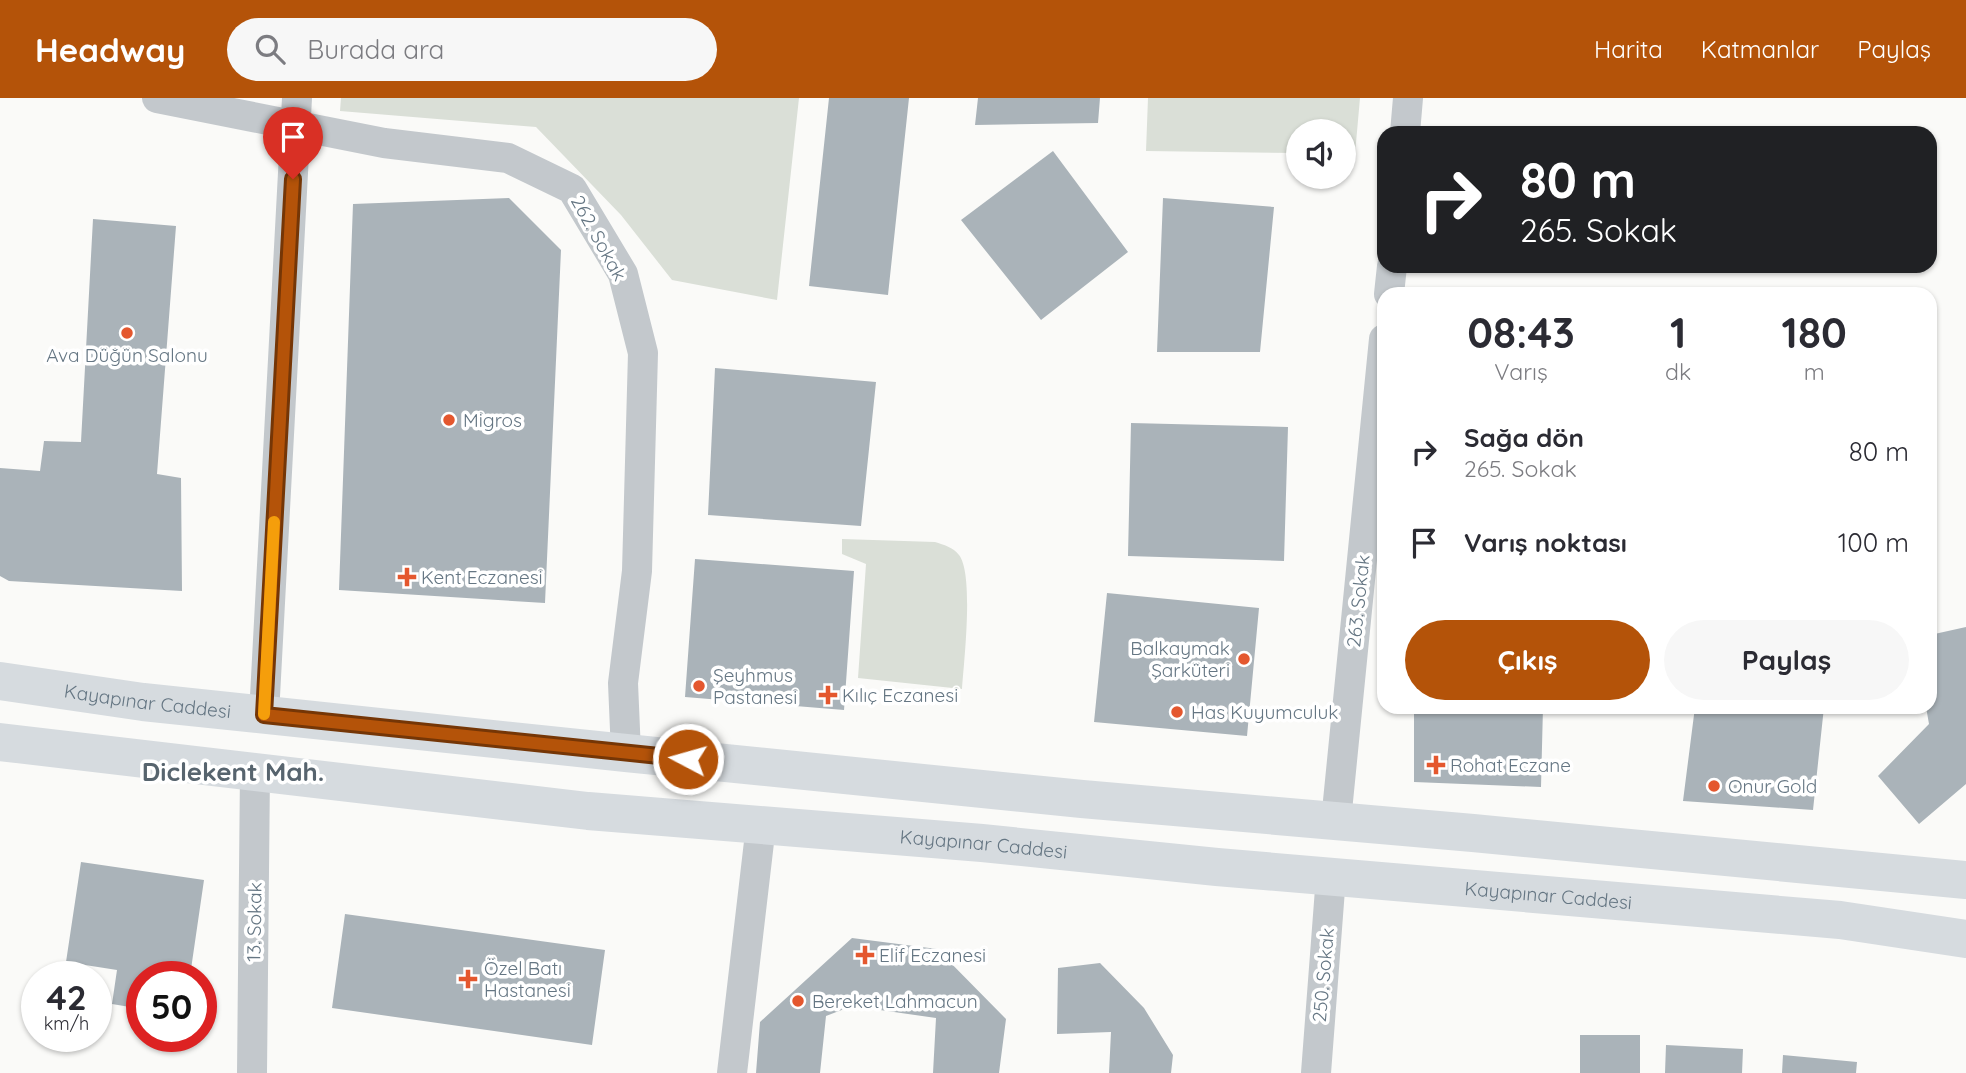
<!DOCTYPE html>
<html lang="tr">
<head>
<meta charset="utf-8">
<style>
  body { margin:0; font-family:Quicksand,sans-serif; background:#f7f7f7; color:#2b2b33; height:100vh; display:flex; flex-direction:column; font-size:26px; white-space:nowrap }
  * { box-sizing:border-box; margin:0 }
  p { font-size:23px; color:#7c7c81 }
  .icon { flex:none; width:38px; height:38px; fill:none; stroke:currentColor; stroke-width:2; stroke-linecap:round; stroke-linejoin:round }
  .map { position:relative; flex:1; overflow:hidden }
  .drawer { position:absolute; left:1377px; top:189px; width:560px; height:427px; display:flex; flex-direction:column; background:#fff; border-radius:21px; box-shadow:0 2px 5px #0004 }
  .drawer>* { flex:none }
  .top-card { position:absolute; left:1377px; top:28px; width:560px; height:147px; border-radius:21px; box-shadow:0 2px 5px #0004; background:#202124; color:#fff; overflow:hidden }
  .tools { position:absolute; left:1286px; top:21px; display:grid; gap:14px }
  .tools a { display:grid; place-items:center; width:70px; height:70px; border-radius:50%; background:#fff; box-shadow:0 2px 5px #0004; font-size:35px }
  .speed { position:absolute; left:21px; top:863px; display:flex; gap:14px; font-size:35px; font-weight:700; text-align:center }
  .speed>* { display:grid; place-content:center; width:91px; height:91px; border-radius:50%; background:#fff; box-shadow:0 2px 5px #0004; line-height:1 }
  .speed small { font-size:18px; font-weight:400 }
  .speed .limit { border:10px solid #d22; background:#fff; color:#111 }
  .pin { position:absolute; display:grid; place-items:center; width:60px; height:60px; color:#fff; margin:-72px -30px; border-radius:50% 50% 50% 0; rotate:-45deg; box-shadow:0 0 7px #0007 }
  .pin .icon { rotate:45deg }
  .me { position:absolute; width:77px; margin:-38px; rotate:276deg; stroke-linejoin:round; filter:drop-shadow(0 0 5px #0008) }
  .turn { display:flex; align-items:center; gap:24px; height:147px; padding:0 28px; font-size:32px }
  .turn .icon { width:91px; height:91px; stroke-width:2.5 }
  .turn b { display:block; font-size:49px; line-height:60px }
  .eta { display:flex; justify-content:space-evenly; align-items:center; height:119px; text-align:center }
  .eta b { font-size:42px; font-weight:700; line-height:49px }
  .cta { display:flex; gap:14px; margin-top:auto; padding:14px 28px }
  .cta a { flex:1; height:80px; border-radius:42px; background:#b45309; color:#fff; font-size:28px; font-weight:700; line-height:80px; text-align:center }
  .cta a+a { background:#f7f7f7; color:#2b2b33 }
  ul { padding:0; list-style:none }
  li { display:flex; align-items:center; gap:21px; height:91px; padding:0 28px }
  li div { flex:1 }
  li b { display:block; font-size:26px }
  li em { font-style:normal }
  header { display:flex; align-items:center; gap:42px; box-sizing:border-box; height:98px; padding:0 35px; background:#b45309; color:#fff }
  header strong { font-size:33px }
  nav { display:flex; gap:38px; margin-inline-start:auto; font-size:24px }
  .search { width:490px; height:63px; background:#f7f7f7; display:flex; align-items:center; gap:18px; box-sizing:border-box; padding:0 24px; border-radius:38px; color:#7c7c81; font-size:26px }
  .map>svg:first-child { display:block }
  .green { fill:#dadfd7 }
  .building { fill:#aab3b9 }
  .lines { fill:none; stroke-linecap:round; stroke-linejoin:round }
  .street { stroke:#c3c8cc; stroke-width:30 }
  .secondary { stroke:#d6dbdf; stroke-width:38 }
  .route-casing { stroke:#753606; stroke-width:18 }
  .route { stroke:#b45309; stroke-width:12 }
  .slow { stroke:#f59e0b; stroke-width:12 }
  .poi-dot { fill:#e4572e; stroke:#fff; stroke-width:2.5 }
  .labels { text-anchor:middle; stroke-width:7; stroke-linejoin:round; paint-order:stroke }
  .street-label { font-size:19px; fill:#657683; stroke:#fff }
  .poi-label { font-size:19px; fill:#657683; stroke:#fff; text-anchor:start }
  .district-label { font-size:26px; font-weight:bold; fill:#57646e; stroke:#fff }
</style>
</head>
<body>
<header>
<strong>Headway</strong>
<div class="search"><svg class="icon" aria-label="search" viewBox="0 0 24 24"><circle cx="10" cy="10" r="6"/><path d="M15 15l6 6"/></svg>Burada ara</div>
<nav><a>Harita</a><a>Katmanlar</a><a>Paylaş</a></nav>
</header>
<div class="map">
<svg width="1966" height="975" viewBox="0 0 1966 975">
  <rect width="100%" height="100%" fill="#fafaf8"/>
  <!-- green -->
  <path class="green" d="M 341,0 L 799,0 L 777,202 L 672,182 L 621,117 L 536,29 L 340,13 Z
    M 1148,0 L 1360,0 L 1355,56 L 1344,56 L 1344,33 L 1298,33 L 1298,55 L 1146,53 Z
    M 842,441 L 935,444 C 944,447 953,449 959,457 C 974,476 964,563 962,591 L 858,580 L 866,466 L 842,456 Z"/>
  <!-- building -->
  <path class="building" d="M 829,0 L 909,0 L 888,197 L 809,188 Z
    M 978,0 L 1100,0 L 1098,25 L 975,27 Z
    M 1053,53 L 1128,154 L 1041,222 L 961,122 Z
    M 509,100 L 561,152 L 545,505 L 339,492 L 353,106 Z
    M 1163,100 L 1274,109 L 1260,254 L 1157,254 Z
    M 93,121 L 176,128 L 157,376 L 181,380 L 182,493 L 9,483 L 0,478 L 0,370 L 40,373 L 44,343 L 81,344 Z
    M 1573,168 L 1610,168 L 1609,174 L 1573,170 Z
    M 715,270 L 876,284 L 861,428 L 708,417 Z
    M 1131,325 L 1288,329 L 1284,463 L 1128,458 Z
    M 695,461 L 854,473 L 844,612 L 685,599 Z
    M 1107,495 L 1259,510 L 1247,638 L 1094,624 Z
    M 1966,529 L 1966,686 L 1919,726 L 1878,678 L 1929,626 L 1926,609 L 1930,609 L 1930,537 Z
    M 1414,609 L 1543,609 L 1541,689 L 1414,684 Z
    M 1695,609 L 1824,609 L 1813,712 L 1683,703 Z
    M 81,764 L 204,782 L 190,878 L 142,878 L 142,911 L 112,906 L 117,872 L 66,864 Z
    M 345,816 L 605,852 L 592,947 L 332,910 Z
    M 852,840 L 937,851 L 1006,921 L 999,975 L 933,975 L 936,920 L 852,908 L 826,918 L 820,975 L 756,975 L 760,924 Z
    M 1100,865 L 1144,910 L 1173,957 L 1171,975 L 1109,975 L 1111,934 L 1057,936 L 1058,870 Z
    M 1580,937 L 1640,937 L 1640,975 L 1580,975 Z
    M 1666,947 L 1743,951 L 1742,975 L 1665,975 Z
    M 1783,957 L 1857,964 L 1856,975 L 1782,975 Z"/>
  <g class="lines">
    <!-- street -->
    <path class="street" d="M 157,0 L 384,45 L 508,60 L 572,91 L 623,176 L 643,255 L 637,473 L 623,585 L 626,655
      M 1405,35 L 1408,0
      M 1389,196 L 1392,168
      M 264,617 L 297,0
      M 1336,723 L 1384,241
      M 252,975 L 255,673
      M 732,975 L 761,727
      M 1316,975 L 1331,778"/>
    <!-- secondary -->
    <g class="secondary">
      <path id="s1" d="M 0,583 L 143,604 L 626,655 L 1082,701 L 1473,735 L 1966,782"/>
      <path id="s2" d="M 0,644 L 588,713 L 982,745 L 1217,769 L 1840,822 L 1966,841"/>
    </g>
  </g>
  <g class="lines">
    <!-- route casing -->
    <g class="route-casing">
      <path id="route" d="M 293,81 L 264,617 L 688,661"/>
    </g>
    <!-- route -->
    <use href="#route" class="route"/>
    <!-- slow -->
    <path class="slow" d="M 264,616 L 274,424"/>
  </g>
  <!-- markers -->
  <g class="poi-dot">
    <circle cx="127" cy="235" r="7"/>
    <circle cx="449" cy="322" r="7"/>
    <path d="M403.5 468.5h7v7h7v7h-7v7h-7v-7h-7v-7h7z"/>
    <circle cx="1244" cy="561" r="7"/>
    <circle cx="699" cy="588" r="7"/>
    <path d="M824.5 586.5h7v7h7v7h-7v7h-7v-7h-7v-7h7z"/>
    <circle cx="1177" cy="614" r="7"/>
    <path d="M1432.5 656.5h7v7h7v7h-7v7h-7v-7h-7v-7h7z"/>
    <circle cx="1714" cy="688" r="7"/>
    <path d="M861.5 846.5h7v7h7v7h-7v7h-7v-7h-7v-7h7z"/>
    <path d="M464.5 870.5h7v7h7v7h-7v7h-7v-7h-7v-7h7z"/>
    <circle cx="798" cy="903" r="7"/>
  </g>
  <g class="labels">
    <!-- street labels -->
    <g class="street-label">
      <text transform="translate(599 140) rotate(61)" y="7">262. Sokak</text>
      <text transform="translate(1358 503) rotate(-84)" y="7">263. Sokak</text>
      <text dy="7" stroke="none"><textPath href="#s1" startOffset="149">Kayapınar Caddesi</textPath></text>
      <text dy="7" stroke="none"><textPath href="#s2" startOffset="989">Kayapınar Caddesi</textPath></text>
      <text dy="7" stroke="none"><textPath href="#s2" startOffset="1556">Kayapınar Caddesi</textPath></text>
      <text transform="translate(254 824) rotate(-89)" y="7">13. Sokak</text>
      <text transform="translate(1323 877) rotate(-85)" y="7">250. Sokak</text>
    </g>
    <!-- poi labels -->
    <g class="poi-label">
      <text x="127" y="264" text-anchor="middle">Ava Düğün Salonu</text>
      <text x="463" y="329">Migros</text>
      <text x="421" y="486">Kent Eczanesi</text>
      <text x="1230" y="557" text-anchor="end">Balkaymak<tspan x="1230" dy="22">Şarküteri</tspan></text>
      <text x="713" y="584">Şeyhmus<tspan x="713" dy="22">Pastanesi</tspan></text>
      <text x="842" y="604">Kılıç Eczanesi</text>
      <text x="1191" y="621">Has Kuyumculuk</text>
      <text x="1450" y="674">Rohat Eczane</text>
      <text x="1728" y="695">Onur Gold</text>
      <text x="879" y="864">Elif Eczanesi</text>
      <text x="484" y="877">Özel Batı<tspan x="484" dy="22">Hastanesi</tspan></text>
      <text x="812" y="910">Bereket Lahmacun</text>
    </g>
    <!-- district labels -->
    <g class="district-label">
      <text x="233" y="683">Diclekent Mah.</text>
    </g>
  </g>
</svg>
<div class="tools">
<a><svg class="icon" aria-label="sound" viewBox="0 0 24 24"><path d="M4 9h4l5-4v14l-5-4H4zM17 9q2 3 0 6"/></svg></a>
</div>
<div class="speed"><div>42<small>km/h</small></div><div class="limit">50</div></div>
<div class="pin" style="left:293px;top:81px;background:#d93025"><svg class="icon" aria-label="arrive" viewBox="0 0 24 24"><path d="M6 21V4h12l-3 4 3 4H6"/></svg></div>
<svg class="me" style="left:688px;top:661px" viewBox="-20 -20 40 40"><circle r="17" fill="#b45309" stroke="#fff" stroke-width="3"/><path d="M0-11L8 9 0 5-8 9z" fill="#fff"/></svg>
<div class="top-card">
<div class="turn"><svg class="icon" aria-label="right" viewBox="0 0 24 24"><path d="M7 20v-9h11M14 6l5 5-5 5"/></svg><div><b>80 m</b>265. Sokak</div></div>
</div>
<section class="drawer">
<div class="eta">
<div><b>08:43</b><p>Varış</p></div>
<div><b>1</b><p>dk</p></div>
<div><b>180</b><p>m</p></div>
</div>
<ul>
<li><svg class="icon" aria-label="right" viewBox="0 0 24 24"><path d="M7 20v-9h11M14 6l5 5-5 5"/></svg><div><b>Sağa dön</b><p>265. Sokak</p></div><em>80 m</em></li>
<li><svg class="icon" aria-label="arrive" viewBox="0 0 24 24"><path d="M6 21V4h12l-3 4 3 4H6"/></svg><div><b>Varış noktası</b></div><em>100 m</em></li>
</ul>
<div class="cta"><a>Çıkış</a><a>Paylaş</a></div>
</section>
</div>
</body>
</html>
